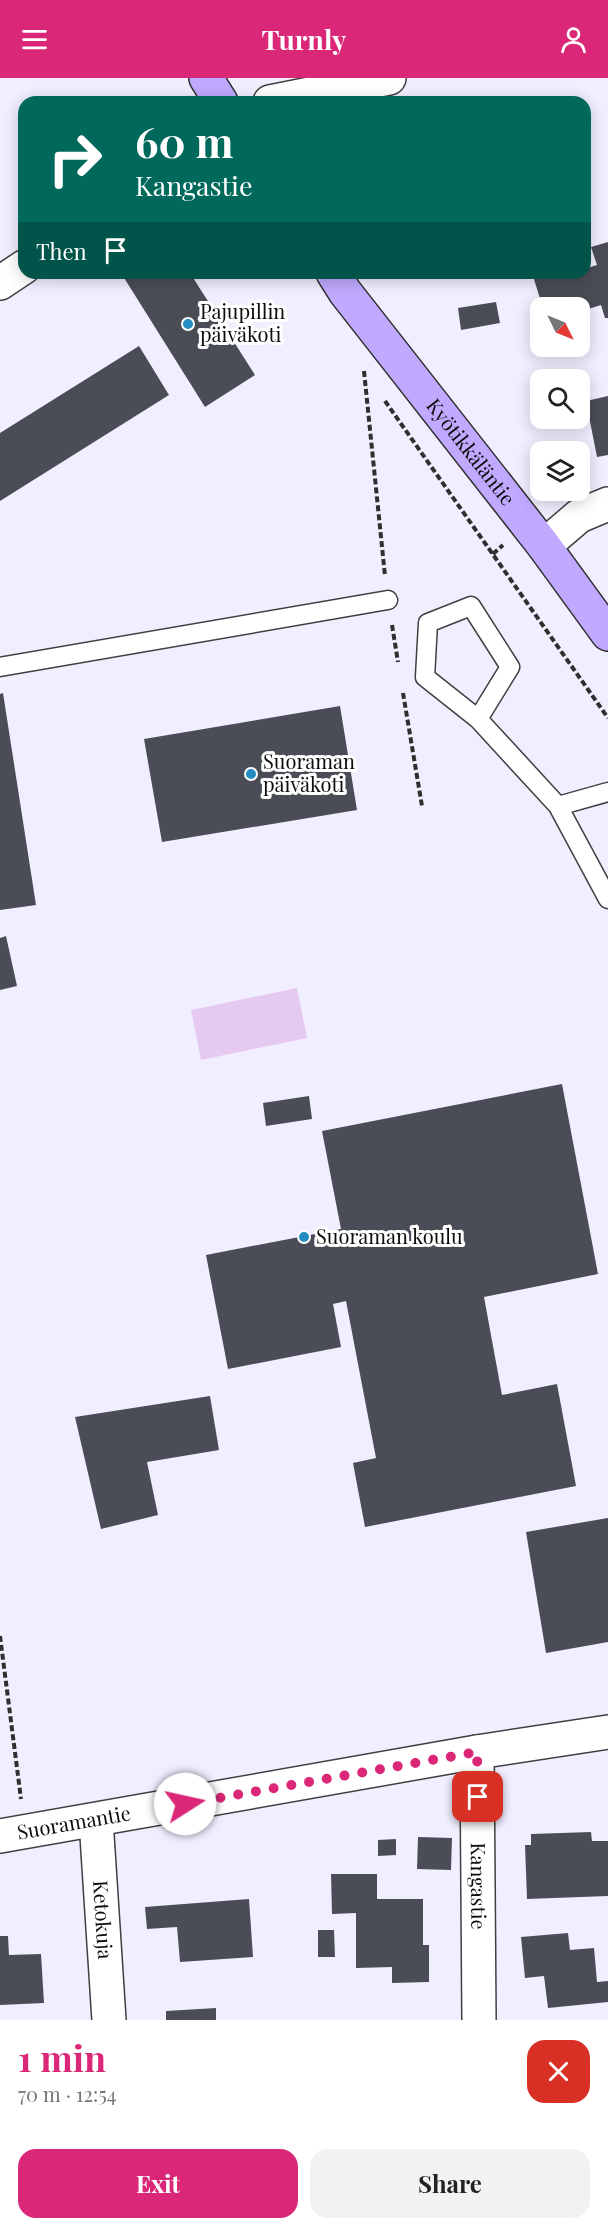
<!DOCTYPE html>
<html lang="en">
<head>
<meta charset="utf-8">
<style>
  body { margin:0; font-family:"Playfair Display",serif; background:#f2f2f2; color:#222; height:100vh; display:flex; flex-direction:column; font-size:22px; white-space:nowrap }
  * { box-sizing:border-box; margin:0 }
  p { font-size:20px; color:#767676 }
  .icon { flex:none; width:33px; height:33px; fill:none; stroke:currentColor; stroke-width:2; stroke-linecap:round; stroke-linejoin:round }
  .map { position:relative; height:1942px; overflow:hidden }
  .side { display:flex; flex-direction:column; background:#fff; flex:1 }
  .side>* { flex:none }
  .guide { position:absolute; left:18px; top:18px; width:573px; height:183px; border-radius:18px; box-shadow:0 3px 15px #0003; background:#00695c; color:#fff; overflow:hidden }
  .needle { width:39px; rotate:133deg }
  .tools { position:absolute; left:530px; top:219px; display:grid; gap:12px }
  .tools a { display:grid; place-items:center; width:60px; height:60px; border-radius:12px; background:#fff; box-shadow:0 3px 15px #0003; font-size:30px }
  .pin { position:absolute; display:grid; place-items:center; width:51px; height:51px; color:#fff; margin:-26px; border-radius:12px; box-shadow:0 3px 9px #0006 }
  .me { position:absolute; width:66px; margin:-33px; rotate:80deg; stroke-linejoin:round; filter:drop-shadow(0 0 4px #0008) }
  .turn { display:flex; align-items:center; gap:21px; height:126px; padding:0 18px; font-size:27px }
  .turn .icon { width:78px; height:78px; stroke-width:2.5 }
  .turn b { display:block; font-size:42px; line-height:51px }
  .then { display:flex; align-items:center; height:57px; padding:0 18px; background:#0003; gap:12px; font-size:22px }
  .round { display:grid; place-items:center; flex:none; width:63px; height:63px; border-radius:18px; background:#f2f2f2 }
  .overview { display:flex; align-items:center; justify-content:space-between; height:102px; padding:0 18px }
  h1 { font-size:36px; font-weight:700; line-height:45px; color:#db2777 }
  .cta { display:flex; gap:12px; margin-top:auto; padding:12px 18px }
  .cta a { flex:1; height:69px; border-radius:18px; background:#db2777; color:#fff; font-size:24px; font-weight:700; line-height:69px; text-align:center }
  .cta a+a { background:#f2f2f2; color:#222 }
  header { display:flex; justify-content:space-between; align-items:center; height:78px; padding:0 18px; background:#db2777; color:#fff; font-size:27px; font-weight:700 }
  .map>svg:first-child { display:block }
  .pitch { fill:#e6c9f1 }
  .building { fill:#4a4d56 }
  .lines { fill:none; stroke-linecap:round; stroke-linejoin:round }
  .service-casing { stroke:#404040; stroke-width:21 }
  .minor-casing { stroke:#404040; stroke-width:36 }
  .secondary-casing { stroke:#2f2f2f; stroke-width:36 }
  .path { stroke:#2f2f2f; stroke-width:4; stroke-dasharray:6 3; stroke-linecap:butt }
  .service { stroke:#fff; stroke-width:18 }
  .minor { stroke:#fff; stroke-width:33 }
  .secondary { stroke:#c0a9ff; stroke-width:33 }
  .route { stroke:#db2777; stroke-width:10; stroke-dasharray:0 18 }
  .poi-dot { fill:#238cc0; stroke:#fff; stroke-width:2 }
  .labels { text-anchor:middle; stroke-width:6; stroke-linejoin:round; paint-order:stroke }
  .poi-label { font-size:20px; fill:#0d0d0d; stroke:#fff; text-anchor:start }
  .street-label { font-size:20px; fill:#0d0d0d; stroke:#fff }
</style>
</head>
<body>
<header><svg class="icon" aria-label="menu" viewBox="0 0 24 24"><path d="M4 6h16M4 12h16M4 18h16"/></svg>Turnly<svg class="icon" aria-label="person" viewBox="0 0 24 24"><circle cx="12" cy="8" r="4"/><path d="M4 21q1-7 8-7t8 7"/></svg></header>
<div class="map">
<svg width="608" height="1942" viewBox="0 0 608 1942">
  <rect width="100%" height="100%" fill="#f1eeff"/>
  <!-- pitch -->
  <path class="pitch" d="M 297,910 L 307,960 L 201,982 L 191,932 Z"/>
  <!-- building -->
  <path class="building" d="M 608,164 L 608,240 L 605,240 L 601,227 L 579,234 L 579,230 L 543,230 L 532,195 L 585,195 L 585,186 L 587,190 L 597,187 L 591,169 Z
    M 121,195 L 190,195 L 255,297 L 205,329 Z
    M 496,224 L 500,245 L 461,252 L 458,230 Z
    M 139,268 L 169,317 L 0,423 L 0,355 Z
    M 608,318 L 608,377 L 597,379 L 586,323 Z
    M 3,615 L 36,827 L 0,832 L 0,616 Z
    M 340,628 L 357,732 L 162,764 L 144,661 Z
    M 6,858 L 17,908 L 0,912 L 0,860 Z
    M 562,1006 L 598,1196 L 484,1219 L 502,1317 L 557,1306 L 576,1408 L 365,1449 L 353,1385 L 376,1380 L 346,1223 L 333,1226 L 341,1269 L 228,1291 L 206,1177 L 341,1151 L 322,1053 Z
    M 309,1018 L 312,1041 L 266,1048 L 263,1025 Z
    M 210,1318 L 219,1372 L 147,1384 L 158,1437 L 101,1451 L 75,1339 Z
    M 608,1440 L 608,1564 L 546,1575 L 526,1454 Z
    M 591,1754 L 592,1763 L 608,1763 L 608,1818 L 527,1821 L 525,1767 L 531,1767 L 531,1756 Z
    M 418,1759 L 452,1760 L 451,1792 L 417,1791 Z
    M 396,1761 L 396,1777 L 378,1778 L 378,1762 Z
    M 331,1796 L 377,1796 L 377,1821 L 423,1821 L 423,1867 L 429,1867 L 429,1904 L 392,1905 L 392,1889 L 356,1890 L 356,1835 L 332,1836 Z
    M 249,1821 L 253,1879 L 180,1884 L 177,1849 L 147,1851 L 145,1829 Z
    M 318,1852 L 334,1852 L 335,1879 L 318,1879 Z
    M 568,1855 L 570,1872 L 594,1870 L 597,1904 L 608,1903 L 608,1924 L 548,1930 L 544,1898 L 525,1900 L 521,1859 Z
    M 0,1858 L 8,1858 L 9,1877 L 41,1876 L 44,1925 L 0,1927 Z
    M 216,1930 L 216,1942 L 166,1942 L 166,1933 Z"/>
  <g class="lines">
    <!-- service casing -->
    <g class="service-casing">
      <path id="service" d="M 0,589 L 388,522
        M 478,641 L 510,589 L 471,528 L 428,545 L 425,599 L 478,641 L 558,728 L 608,714
        M 558,728 L 608,821"/>
    </g>
    <!-- minor casing -->
    <g class="minor-casing">
      <g id="minor">
        <path d="M 270,24 L 389,0"/>
        <path d="M 0,205 L 24,189"/>
        <path d="M 544,468 L 579,438 L 608,426"/>
        <path id="s1" d="M 477,1674 L 479,1942"/>
        <path id="s2" d="M 96,1742 L 109,1942"/>
        <path id="s3" d="M 0,1758 L 477,1674 L 608,1654"/>
      </g>
    </g>
    <!-- secondary casing -->
    <g class="secondary-casing">
      <g id="secondary">
        <path d="M 206,0 L 221,24"/>
        <path id="s4" d="M 333,195 L 345,214 L 544,468 L 608,556"/>
      </g>
    </g>
    <!-- path -->
    <path class="path" d="M 364,293 L 385,498
      M 385,323 L 608,640
      M 493,476 L 503,467
      M 392,547 L 398,584
      M 403,615 L 422,728
      M 0,1558 L 21,1721"/>
    <!-- service -->
    <use href="#service" class="service"/>
    <!-- minor -->
    <use href="#minor" class="minor"/>
    <!-- secondary -->
    <use href="#secondary" class="secondary"/>
  </g>
  <g class="lines">
    <!-- route -->
    <path class="route" d="M 185,1726 L 477,1674 L 478,1719"/>
  </g>
  <!-- markers -->
  <g class="poi-dot">
    <circle cx="188" cy="246" r="6"/>
    <circle cx="251" cy="696" r="6"/>
    <circle cx="304" cy="1159" r="6"/>
  </g>
  <g class="labels">
    <!-- poi labels -->
    <g class="poi-label">
      <text x="200" y="241">Pajupillin<tspan x="200" dy="23">päiväkoti</tspan></text>
      <text x="263" y="691">Suoraman<tspan x="263" dy="23">päiväkoti</tspan></text>
      <text x="316" y="1166">Suoraman koulu</text>
    </g>
    <!-- street labels -->
    <g class="street-label">
      <text dy="7" stroke="none"><textPath href="#s4" startOffset="226">Kyötikkäläntie</textPath></text>
      <text dy="7" stroke="none"><textPath href="#s3" startOffset="75">Suoramantie</textPath></text>
      <text dy="7" stroke="none"><textPath href="#s1" startOffset="134">Kangastie</textPath></text>
      <text dy="7" stroke="none"><textPath href="#s2" startOffset="100">Ketokuja</textPath></text>
    </g>
  </g>
</svg>
<div class="tools">
<a><svg class="needle" viewBox="-14 -14 28 28"><path d="M0-13l5 13h-10z" fill="#e53935"/><path d="M0 13l5-13h-10z" fill="#767676"/></svg></a>
<a><svg class="icon" aria-label="search" viewBox="0 0 24 24"><circle cx="10" cy="10" r="6"/><path d="M15 15l6 6"/></svg></a>
<a><svg class="icon" aria-label="layers" viewBox="0 0 24 24"><path d="M12 4l9 5-9 5-9-5zM3 14l9 5 9-5"/></svg></a>
</div>
<div class="pin" style="left:478px;top:1719px;background:#d93025"><svg class="icon" aria-label="arrive" viewBox="0 0 24 24"><path d="M6 21V4h12l-3 4 3 4H6"/></svg></div>
<svg class="me" style="left:185px;top:1726px" viewBox="-20 -20 40 40"><circle r="19" fill="#fff"/><path d="M0-13L10 11 0 6-10 11z" fill="#db2777"/></svg>
<div class="guide">
<div class="turn"><svg class="icon" aria-label="right" viewBox="0 0 24 24"><path d="M7 20v-9h11M14 6l5 5-5 5"/></svg><div><b>60 m</b>Kangastie</div></div>
<div class="then">Then<svg class="icon" aria-label="arrive" viewBox="0 0 24 24"><path d="M6 21V4h12l-3 4 3 4H6"/></svg></div>
</div>
</div>
<section class="side">
<div class="overview"><div><h1>1 min</h1><p>70 m · 12:54</p></div><a class="round" style="background:#d93025;color:#fff"><svg class="icon" aria-label="close" viewBox="0 0 24 24"><path d="M6 6l12 12M18 6L6 18"/></svg></a></div>
<div class="cta"><a>Exit</a><a>Share</a></div>
</section>
</body>
</html>
